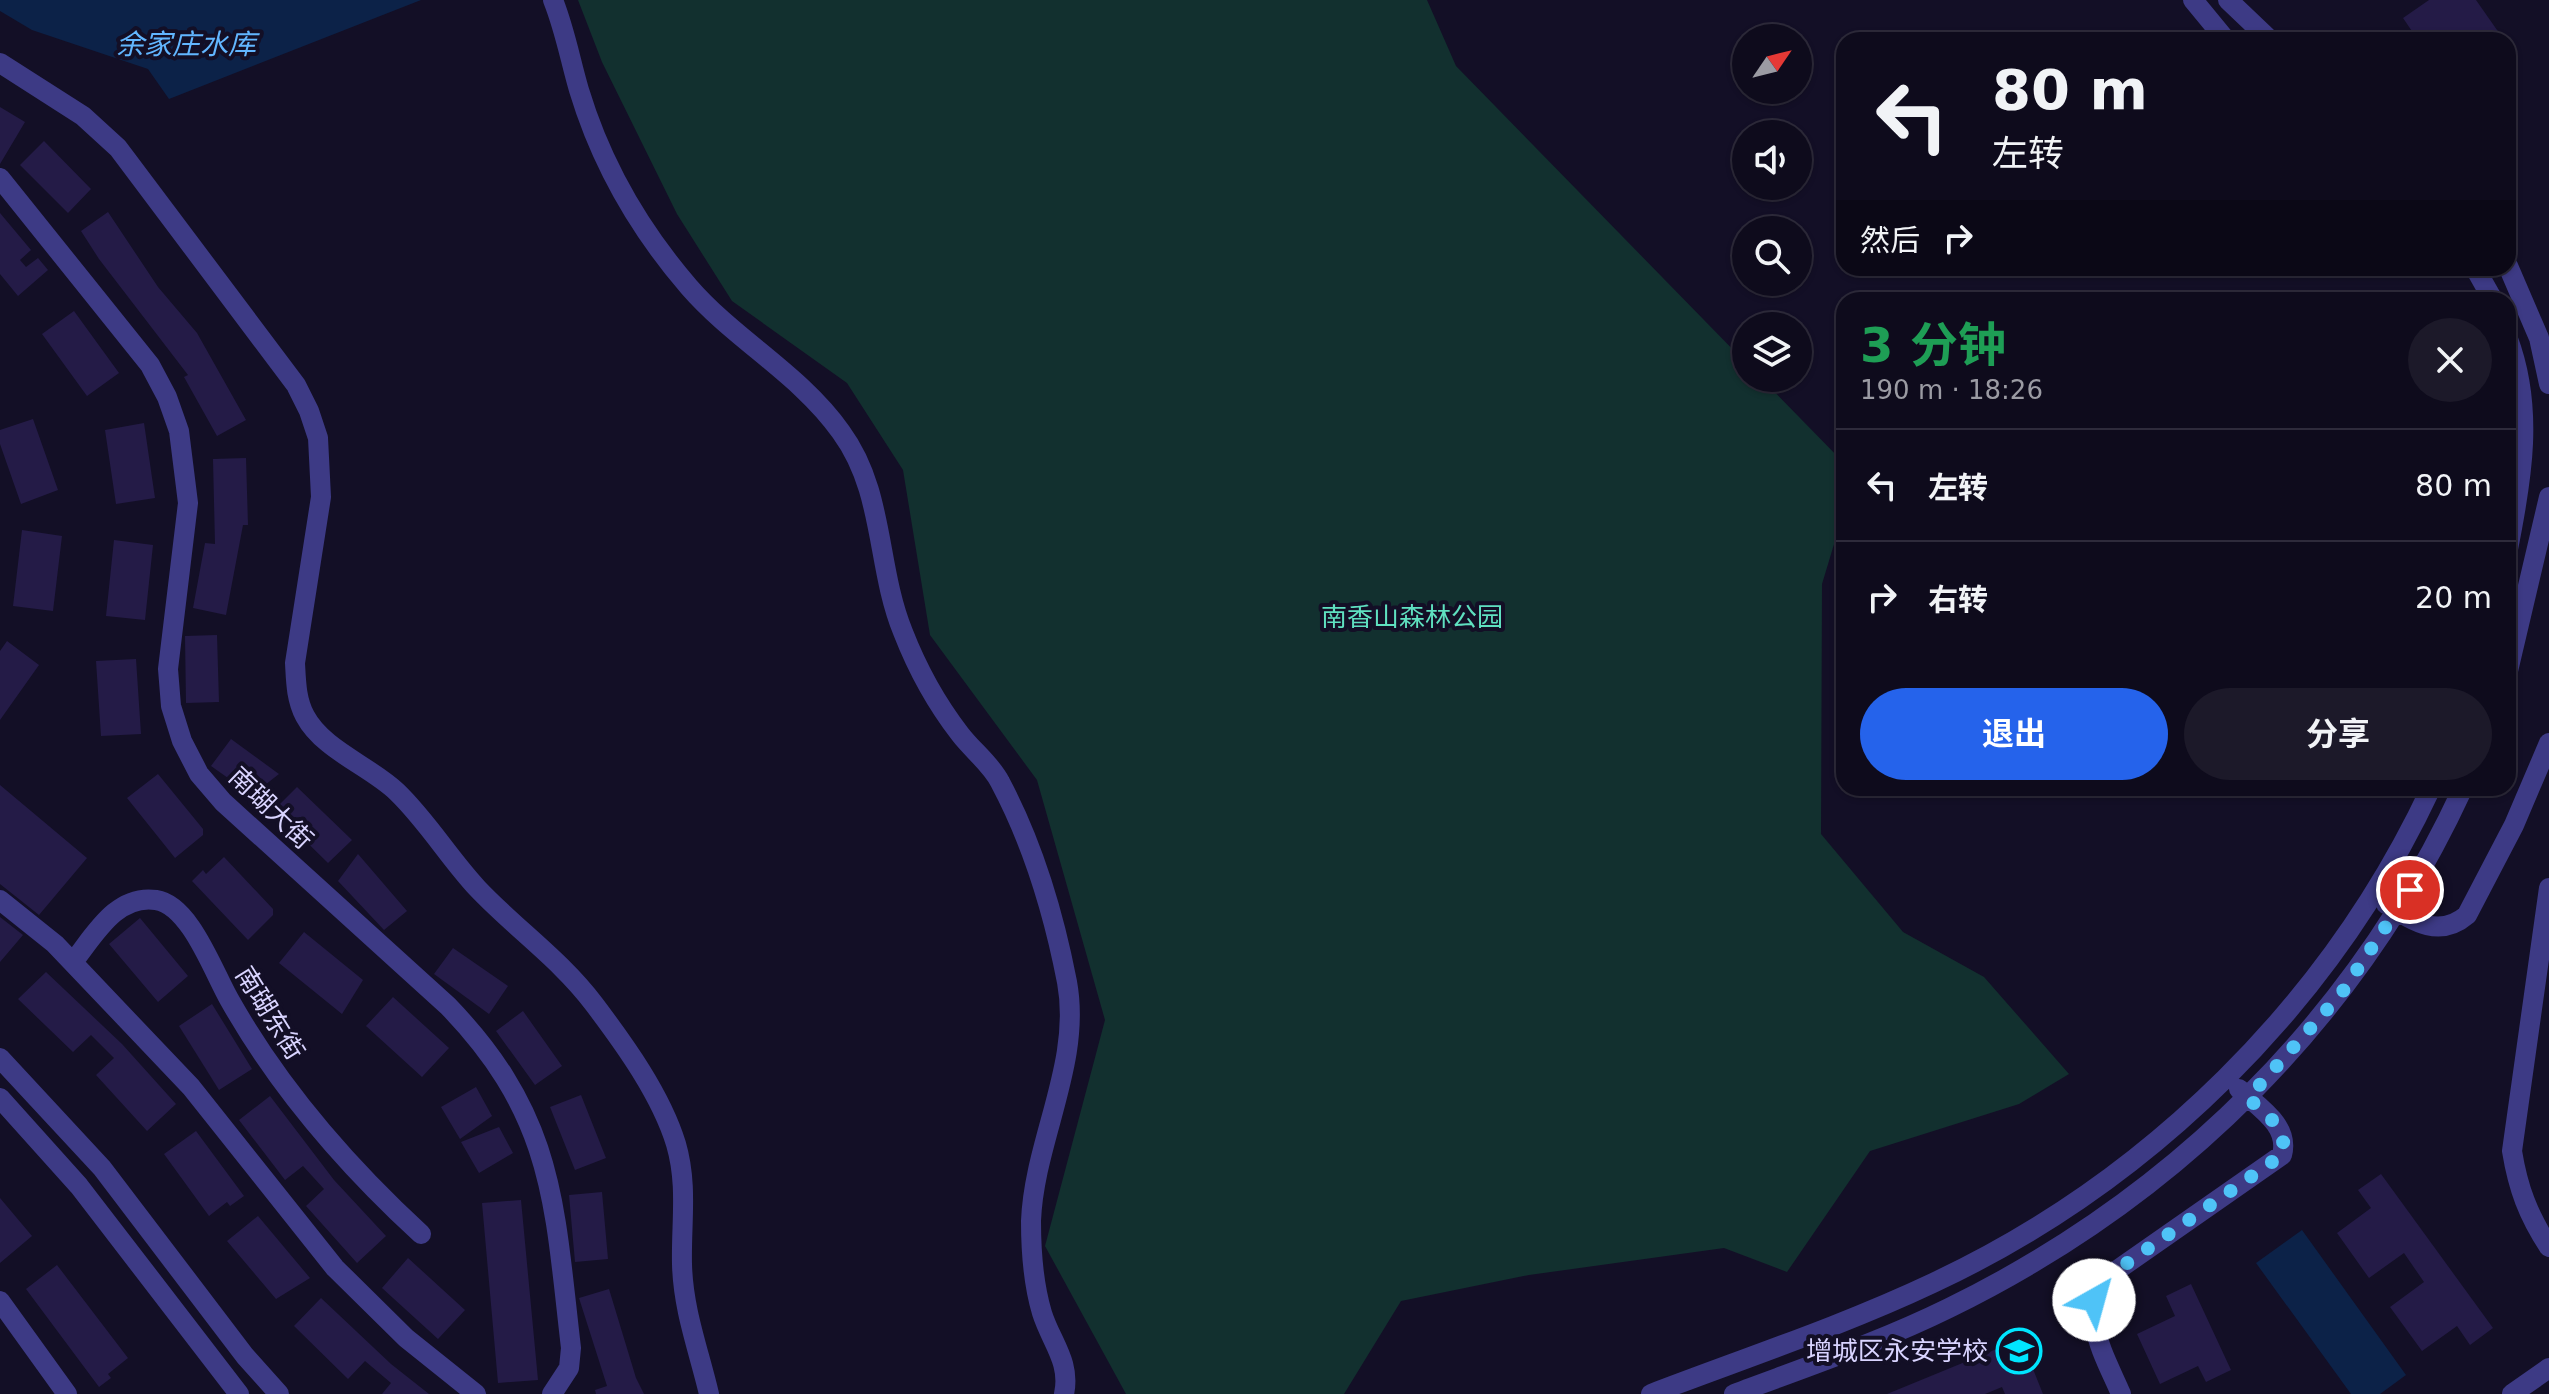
<!DOCTYPE html>
<html lang="zh">
<head>
<meta charset="utf-8">
<style>
  body { margin:0; font-family:"DejaVu Sans","Noto Sans SC",sans-serif; background:#1c1929; color:#f1f3f6; height:100vh; display:flex; flex-direction:column; font-size:30px; white-space:nowrap }
  * { box-sizing:border-box; margin:0 }
  p { font-size:26px; color:#9b9ba3 }
  .icon { flex:none; width:44px; height:44px; fill:none; stroke:currentColor; stroke-width:2; stroke-linecap:round; stroke-linejoin:round }
  .map { position:relative; flex:1; overflow:hidden }
  .side { position:absolute; left:1836px; top:292px; width:680px; height:504px; display:flex; flex-direction:column; background:#0e0b1c; border-radius:24px; box-shadow:0 2px 6px #0004,0 0 0 2px #2e2b3b }
  .side>* { flex:none }
  .guide { position:absolute; left:1836px; top:32px; width:680px; height:244px; border-radius:24px; box-shadow:0 2px 6px #0004,0 0 0 2px #2e2b3b; background:#0e0b1c; color:#f1f3f6; overflow:hidden }
  .needle { width:52px; rotate:55deg }
  .fabs { position:absolute; left:1732px; top:24px; display:grid; gap:16px }
  .fabs a { display:grid; place-items:center; width:80px; height:80px; border-radius:50%; background:#0e0b1c; box-shadow:0 2px 6px #0004,0 0 0 2px #2e2b3b; font-size:40px }
  .pin { position:absolute; display:grid; place-items:center; width:68px; height:68px; color:#fff; margin:-34px; border:4px solid #fff; border-radius:50%; box-shadow:0 2px 8px #0007 }
  .me { position:absolute; width:88px; margin:-44px; rotate:38deg; stroke-linejoin:round; filter:drop-shadow(0 0 6px #0008) }
  .turn { display:flex; align-items:center; gap:28px; height:168px; padding:0 24px; font-size:36px }
  .turn .icon { width:104px; height:104px; stroke-width:2.5 }
  .turn b { display:block; font-size:56px; line-height:68px }
  .then { display:flex; align-items:center; height:76px; padding:0 24px; background:#0003; gap:16px; font-size:30px }
  .round { display:grid; place-items:center; flex:none; width:84px; height:84px; border-radius:42px; background:#1c1929 }
  .head { display:flex; align-items:center; justify-content:space-between; height:136px; padding:0 24px }
  h1 { font-size:48px; font-weight:700; line-height:60px; color:#1e9e55 }
  .primary-button { display:flex; gap:16px; margin-top:auto; padding:16px 24px }
  .primary-button a { flex:1; height:92px; border-radius:48px; background:#2563eb; color:#fff; font-size:32px; font-weight:700; line-height:92px; text-align:center }
  .primary-button a+a { background:#1c1929; color:#f1f3f6 }
  ul { padding:0; list-style:none }
  li { display:flex; align-items:center; gap:24px; height:112px; padding:0 24px; border-top:2px solid #2e2b3b }
  li div { flex:1 }
  li b { display:block; font-size:30px }
  li em { font-style:normal }
  .map>svg:first-child { display:block }
  .green { fill:#12302f }
  .water { fill:#0c2248 }
  .building { fill:#241b47 }
  .lines { fill:none; stroke-linecap:round; stroke-linejoin:round }
  .minor { stroke:#3d3a85; stroke-width:20 }
  .route { stroke:#4fc3f7; stroke-width:14; stroke-dasharray:0 25.2 }
  .labels { text-anchor:middle; stroke-width:8; stroke-linejoin:round; paint-order:stroke }
  .park-label { font-size:26px; fill:#5fe0c0; stroke:#130f26 }
  .street-label { font-size:26px; fill:#d9d4ff; stroke:#130f26 }
  .poi-label { font-size:26px; fill:#d9d4ff; stroke:#130f26; text-anchor:end }
  .water-label { font-size:28px; font-style:italic; fill:#62b6ff; stroke:#130f26 }
</style>
</head>
<body>
<div class="map">
<svg width="2549" height="1394" viewBox="0 0 2549 1394">
  <rect width="100%" height="100%" fill="#130f26"/>
  <!-- green -->
  <path class="green" d="M 578,0 L 1427,0 L 1456,66 L 1746,363 L 1746,378 L 1761,378 L 1844,463 L 1844,511 L 1822,584 L 1821,834 L 1903,932 L 1984,977 L 2069,1074 L 2019,1104 L 1870,1151 L 1787,1272 L 1724,1248 L 1529,1275 L 1401,1301 L 1344,1394 L 1126,1394 L 1045,1246 L 1105,1020 L 1037,780 L 930,635 L 903,470 L 847,383 L 732,301 L 677,214 L 602,62 Z"/>
  <!-- water -->
  <path class="water" d="M 0,0 L 421,0 L 169,99 L 148,69 L 32,30 L 0,11 Z
    M 2302,1230 L 2406,1375 L 2380,1394 L 2351,1394 L 2256,1263 Z"/>
  <!-- building -->
  <path class="building" d="M 2429,0 L 2476,0 L 2504,40 L 2418,40 L 2403,18 Z
    M 0,107 L 25,122 L 0,164 Z
    M 44,141 L 91,189 L 68,213 L 20,165 Z
    M 108,212 L 158,287 L 197,333 L 246,420 L 217,436 L 184,377 L 188,375 L 99,259 L 81,231 Z
    M 0,213 L 31,250 L 20,260 L 26,267 L 38,258 L 48,270 L 18,296 L 0,274 Z
    M 74,311 L 119,373 L 87,396 L 42,334 Z
    M 33,419 L 58,490 L 21,504 L 0,444 L 0,430 Z
    M 144,423 L 155,498 L 116,504 L 105,430 Z
    M 246,458 L 248,525 L 243,525 L 226,615 L 193,608 L 205,543 L 215,544 L 213,459 Z
    M 22,530 L 62,536 L 53,611 L 13,606 Z
    M 114,540 L 153,545 L 145,620 L 106,616 Z
    M 217,635 L 219,702 L 186,703 L 185,636 Z
    M 7,641 L 39,665 L 0,720 L 0,651 Z
    M 136,659 L 141,734 L 101,736 L 96,661 Z
    M 231,739 L 279,774 L 252,795 L 211,766 Z
    M 158,774 L 203,829 L 203,835 L 175,858 L 127,798 Z
    M 0,785 L 87,858 L 39,915 L 0,884 Z
    M 297,787 L 352,840 L 328,863 L 274,810 Z
    M 358,854 L 407,911 L 384,930 L 338,881 Z
    M 224,857 L 273,909 L 273,915 L 248,940 L 192,881 L 203,870 L 206,874 Z
    M 0,917 L 23,935 L 0,962 Z
    M 140,918 L 188,976 L 158,1002 L 109,944 Z
    M 304,932 L 363,980 L 342,1014 L 279,963 Z
    M 453,948 L 508,986 L 489,1014 L 434,974 Z
    M 46,972 L 122,1044 L 176,1104 L 147,1131 L 96,1075 L 114,1058 L 91,1035 L 73,1052 L 18,999 Z
    M 393,997 L 449,1048 L 422,1077 L 366,1026 Z
    M 212,1004 L 252,1069 L 219,1090 L 179,1026 Z
    M 523,1011 L 562,1066 L 535,1085 L 496,1031 Z
    M 476,1087 L 492,1116 L 460,1139 L 441,1107 Z
    M 581,1095 L 606,1158 L 575,1170 L 550,1107 Z
    M 270,1096 L 334,1180 L 386,1236 L 357,1263 L 306,1206 L 324,1189 L 303,1166 L 285,1180 L 239,1120 Z
    M 499,1127 L 513,1153 L 479,1173 L 461,1142 Z
    M 196,1131 L 244,1196 L 230,1206 L 227,1202 L 209,1216 L 164,1154 Z
    M 2381,1174 L 2493,1328 L 2470,1345 L 2457,1326 L 2422,1351 L 2390,1307 L 2424,1282 L 2404,1253 L 2369,1278 L 2337,1233 L 2371,1208 L 2358,1190 Z
    M 602,1192 L 608,1259 L 575,1262 L 569,1195 Z
    M 0,1198 L 32,1236 L 0,1263 Z
    M 521,1200 L 538,1380 L 498,1383 L 482,1203 Z
    M 258,1216 L 310,1278 L 276,1299 L 227,1241 Z
    M 408,1258 L 465,1310 L 438,1339 L 382,1288 Z
    M 57,1265 L 128,1358 L 108,1374 L 111,1378 L 99,1387 L 26,1289 Z
    M 2191,1284 L 2231,1370 L 2206,1382 L 2198,1366 L 2160,1384 L 2137,1334 L 2175,1316 L 2166,1296 Z
    M 609,1289 L 636,1378 L 644,1394 L 596,1394 L 595,1390 L 607,1386 L 579,1298 Z
    M 321,1298 L 391,1364 L 429,1394 L 382,1394 L 391,1383 L 365,1361 L 348,1379 L 294,1326 Z
    M 2021,1339 L 2043,1394 L 2005,1394 L 2002,1387 L 1985,1394 L 1887,1394 Z"/>
  <g class="lines">
    <!-- minor -->
    <path class="minor" d="M 553,0 C 565,30 570,59 579,90 C 601,163 639,229 689,287 C 735,340 800,374 841,432 C 885,492 876,566 903,632 C 917,668 936,703 960,734 C 972,750 991,764 1000,782 C 1032,842 1054,915 1067,982 C 1082,1063 1034,1141 1031,1221 C 1031,1252 1033,1283 1042,1313 C 1051,1342 1071,1362 1064,1394
      M 2193,0 L 2226,40
      M 2228,0 L 2270,40
      M 0,63 L 83,116 L 118,148 L 296,385 L 309,411 L 318,438 L 321,497 L 295,663 C 296,681 296,699 305,716 C 323,750 370,766 397,792 C 428,822 449,858 478,889 C 516,929 561,960 594,1004 C 625,1045 661,1095 676,1144 C 688,1185 681,1223 682,1264 C 683,1310 699,1351 709,1394
      M 0,178 L 150,365 L 167,397 L 179,431 L 188,503 L 168,669 L 171,706 L 182,741 L 199,774 L 223,802 L 448,1006 C 555,1117 554,1203 571,1348 L 569,1368 L 552,1394
      M 2508,266 L 2539,338 L 2549,384
      M 2475,268 L 2493,300
      M 2508,339 C 2534,408 2522,479 2508,549
      M 2508,671 L 2549,497
      M 2549,888 L 2512,1151 C 2518,1188 2528,1215 2549,1247
      M 0,900 L 55,944 L 191,1087 L 335,1268 L 406,1338 L 476,1394
      M 2386,904 C 2413,921 2439,939 2467,915 L 2514,825 L 2549,743
      M 73,962 C 94,936 116,894 156,900 C 190,905 213,971 229,999 C 279,1088 346,1165 421,1234
      M 0,1058 L 102,1168 L 245,1356 L 279,1394
      M 0,1098 L 79,1186 L 239,1394
      M 0,1301 L 67,1394
      M 1651,1394 C 1745,1358 1842,1326 1933,1283 C 2149,1182 2330,1004 2431,788
      M 1734,1394 C 1806,1367 1880,1342 1949,1308 C 2176,1197 2357,1018 2463,788
      M 2121,1394 C 2104,1354 2075,1310 2113,1273 L 2282,1155 C 2290,1125 2258,1107 2239,1089
      M 2512,1394 L 2549,1368"/>
  </g>
  <g class="lines">
    <!-- route -->
    <path class="route" d="M 2094,1300 L 2113,1273 L 2282,1155 C 2289,1128 2266,1115 2248,1098 L 2341,994 L 2410,890"/>
  </g>
  <!-- icons -->
  <defs>
    <g id="school-ring" transform="scale(2.3)"><circle r="9.5" fill="#130f26" stroke="#00e5ff" stroke-width="1.5"/><path d="M0-5L7-2L0 1L-7-2ZM-4 1L0 2.5L4 1V4Q0 6-4 4Z" fill="#00e5ff"/></g>
  </defs>
  <g fill-rule="evenodd">
    <use href="#school-ring" x="2019" y="1351"/>
  </g>
  <g class="labels">
    <!-- park labels -->
    <g class="park-label">
      <text x="1412" y="626">南香山森林公园</text>
    </g>
    <!-- street labels -->
    <g class="street-label">
      <text transform="translate(271 808) rotate(44)" y="9">南瑚大街</text>
      <text transform="translate(270 1013) rotate(58)" y="9">南瑚东街</text>
    </g>
    <!-- poi labels -->
    <g class="poi-label">
      <text x="1988" y="1360">增城区永安学校</text>
    </g>
    <!-- water labels -->
    <g class="water-label">
      <text x="186" y="54">余家庄水库</text>
    </g>
  </g>
</svg>
<div class="fabs">
<a><svg class="needle" viewBox="-14 -14 28 28"><path d="M0-13l5 13h-10z" fill="#e53935"/><path d="M0 13l5-13h-10z" fill="#9b9ba3"/></svg></a>
<a><svg class="icon" aria-label="sound" viewBox="0 0 24 24"><path d="M4 9h4l5-4v14l-5-4H4zM17 9q2 3 0 6"/></svg></a>
<a><svg class="icon" aria-label="search" viewBox="0 0 24 24"><circle cx="10" cy="10" r="6"/><path d="M15 15l6 6"/></svg></a>
<a><svg class="icon" aria-label="layers" viewBox="0 0 24 24"><path d="M12 4l9 5-9 5-9-5zM3 14l9 5 9-5"/></svg></a>
</div>
<div class="pin" style="left:2410px;top:890px;background:#d93025"><svg class="icon" aria-label="arrive" viewBox="0 0 24 24"><path d="M6 21V4h12l-3 4 3 4H6"/></svg></div>
<svg class="me" style="left:2094px;top:1300px" viewBox="-20 -20 40 40"><circle r="19" fill="#fff"/><path d="M0-13L10 11 0 6-10 11z" fill="#4fc3f7"/></svg>
<div class="guide">
<div class="turn"><svg class="icon" aria-label="left" viewBox="0 0 24 24"><path d="M17 20v-9H6M10 6l-5 5 5 5"/></svg><div><b>80 m</b>左转</div></div>
<div class="then">然后<svg class="icon" aria-label="right" viewBox="0 0 24 24"><path d="M7 20v-9h11M14 6l5 5-5 5"/></svg></div>
</div>
<section class="side">
<div class="head"><div><h1>3 分钟</h1><p>190 m · 18:26</p></div><a class="round"><svg class="icon" aria-label="close" viewBox="0 0 24 24"><path d="M6 6l12 12M18 6L6 18"/></svg></a></div>
<ul>
<li><svg class="icon" aria-label="left" viewBox="0 0 24 24"><path d="M17 20v-9H6M10 6l-5 5 5 5"/></svg><div><b>左转</b></div><em>80 m</em></li>
<li><svg class="icon" aria-label="right" viewBox="0 0 24 24"><path d="M7 20v-9h11M14 6l5 5-5 5"/></svg><div><b>右转</b></div><em>20 m</em></li>
</ul>
<div class="primary-button"><a>退出</a><a>分享</a></div>
</section>
</div>
</body>
</html>
